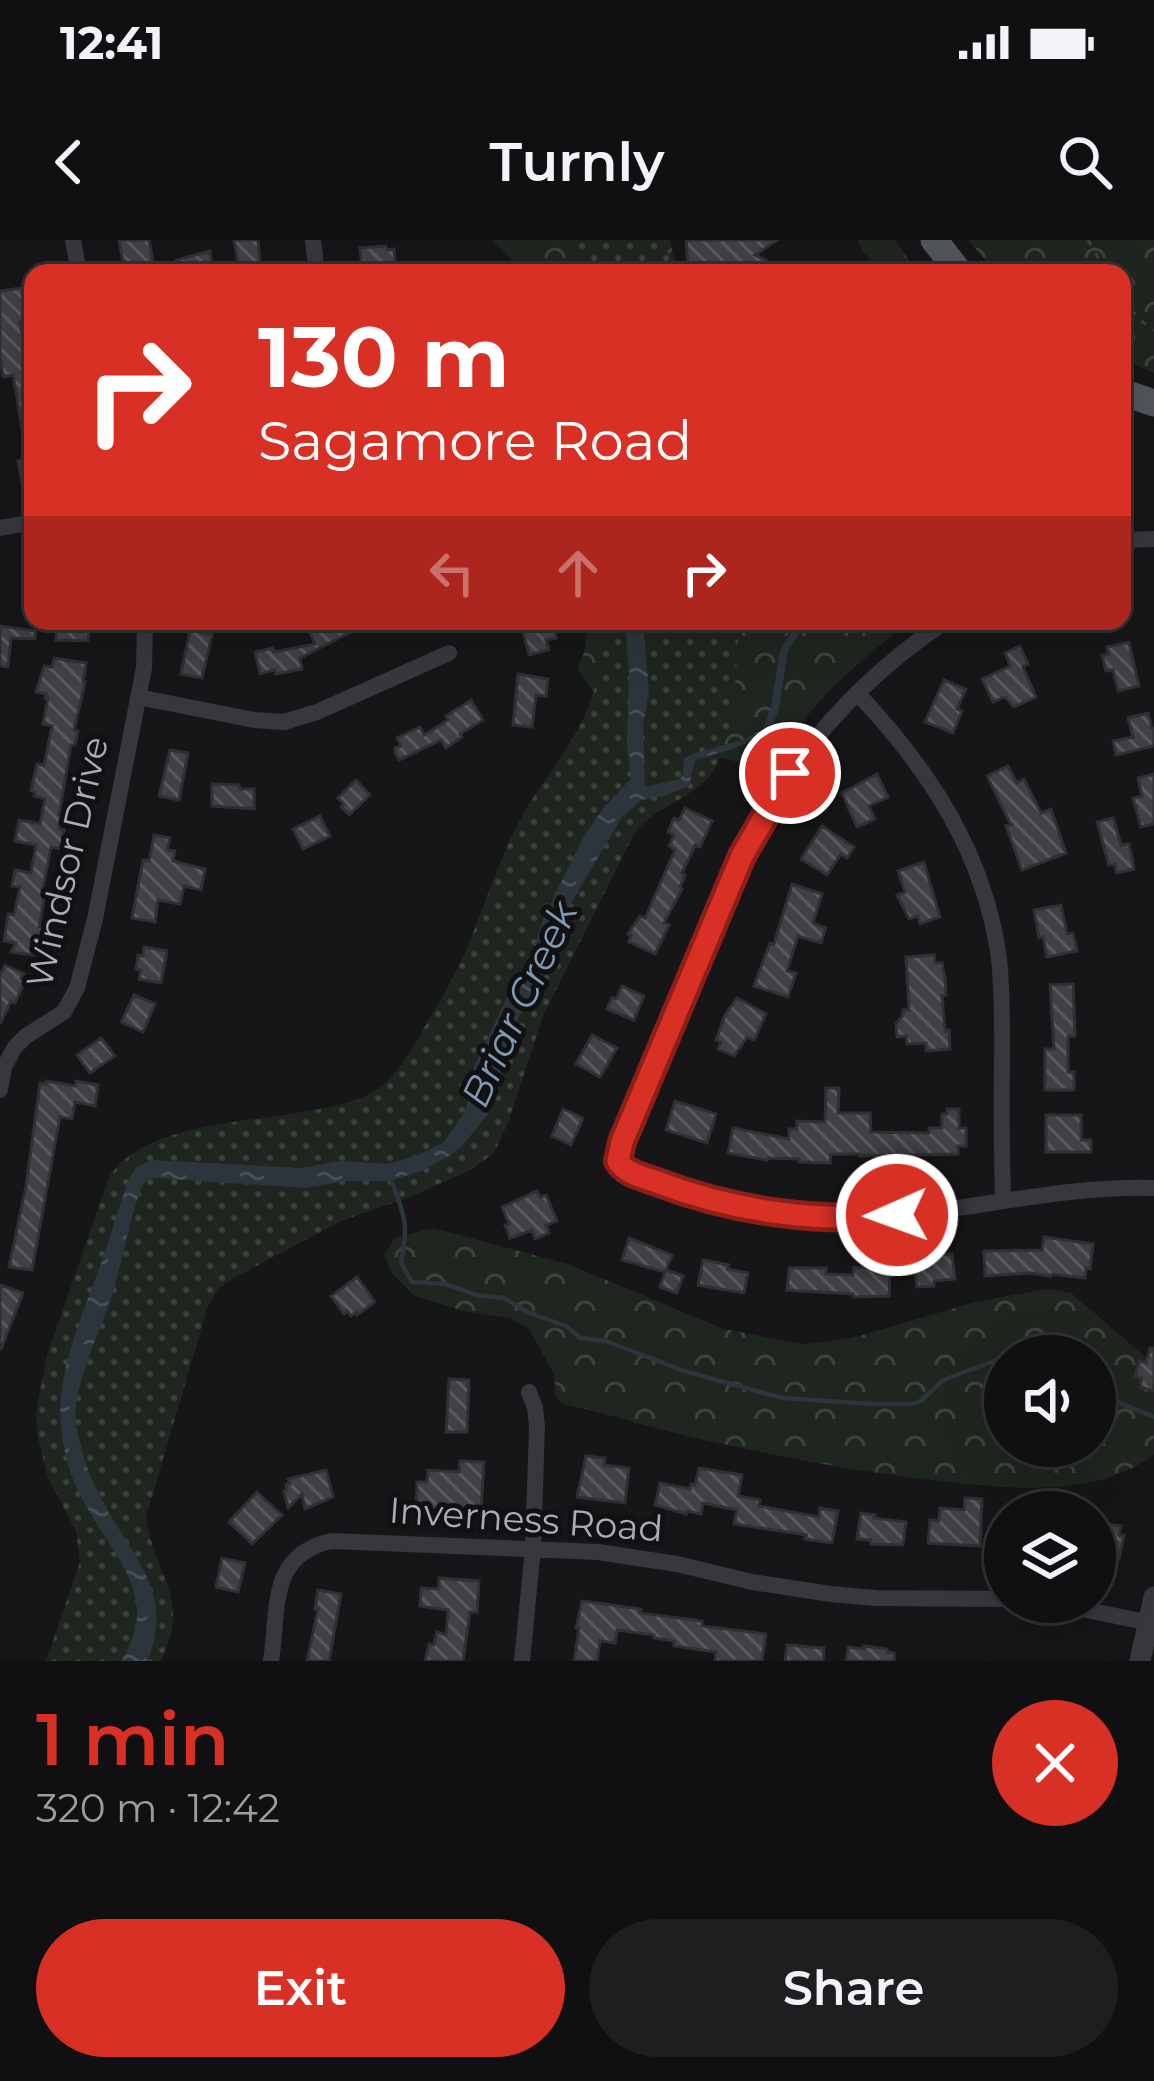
<!DOCTYPE html>
<html lang="en">
<head>
<meta charset="utf-8">
<style>
  body { margin:0; font-family:Montserrat,sans-serif; background:#1e1e20; color:#f1f3f6; height:100vh; display:flex; flex-direction:column; font-size:45px; white-space:nowrap }
  * { box-sizing:border-box; margin:0 }
  p { font-size:39px; color:#9c9d9f }
  .icon { flex:none; width:66px; height:66px; fill:none; stroke:currentColor; stroke-width:2; stroke-linecap:round; stroke-linejoin:round }
  .map { position:relative; height:1421px; overflow:hidden }
  .panel { display:flex; flex-direction:column; background:#101012; flex:1 }
  .panel>* { flex:none }
  .hud { position:absolute; left:24px; top:24px; width:1107px; height:366px; border-radius:24px; box-shadow:0 12px 48px #0002,0 0 0 3px #303032; background:#d93025; color:#fff; overflow:hidden }
  .tools { position:absolute; left:984px; top:1095px; display:grid; gap:24px }
  .tools a { display:grid; place-items:center; width:132px; height:132px; border-radius:50%; background:#101012; box-shadow:0 12px 48px #0002,0 0 0 3px #303032; font-size:60px }
  .pin { position:absolute; display:grid; place-items:center; width:102px; height:102px; color:#fff; margin:-51px; border:6px solid #fff; border-radius:50%; box-shadow:0 3px 12px #0007 }
  .me { position:absolute; width:132px; margin:-66px; rotate:268deg; stroke-linejoin:round; filter:drop-shadow(0 0 9px #0008) }
  .turn { display:flex; align-items:center; gap:42px; height:252px; padding:0 36px; font-size:54px }
  .turn .icon { width:156px; height:156px; stroke-width:2.5 }
  .turn b { display:block; font-size:84px; line-height:102px }
  .lanes { display:flex; align-items:center; height:114px; padding:0 36px; background:#0003; justify-content:center; gap:60px; direction:ltr }
  .lanes .off { opacity:.35 }
  .round { display:grid; place-items:center; flex:none; width:126px; height:126px; border-radius:63px; background:#1e1e20 }
  .head { display:flex; align-items:center; justify-content:space-between; height:204px; padding:0 36px }
  h1 { font-size:72px; font-weight:600; line-height:90px; color:#d93025 }
  .cta { display:flex; gap:24px; margin-top:auto; padding:24px 36px }
  .cta a { flex:1; height:138px; border-radius:72px; background:#d93025; color:#fff; font-size:48px; font-weight:600; line-height:138px; text-align:center }
  .cta a+a { background:#1e1e20; color:#f1f3f6 }
  .status { display:flex; justify-content:space-between; align-items:center; height:84px; padding:0 60px; background:#101012; direction:ltr }
  .status svg { height:33px; fill:currentColor }
  header { display:flex; justify-content:space-between; align-items:center; height:156px; padding:0 36px; background:#101012; font-size:54px; font-weight:600 }
  .map>svg:first-child { display:block }
  .forest { fill:url(#forest-crowns); fill-rule:evenodd }
  .park { fill:url(#park-dots) }
  .water { fill:url(#water-ripples) }
  .lines { fill:none; stroke-linecap:round; stroke-linejoin:round }
  .stream { stroke:#2c353c; stroke-width:4.5 }
  .building { fill:url(#building-back-hatch); stroke:#303034; stroke-width:3 }
  .path { stroke:#3d3f44; stroke-width:3; stroke-dasharray:6 9; stroke-linecap:butt }
  .minor { stroke:#37383d; stroke-width:16 }
  .tertiary { stroke:#37383d; stroke-width:21 }
  .primary { stroke:#53555c; stroke-width:27 }
  .route-casing { stroke:#8d1f18; stroke-width:30 }
  .route { stroke:#d93025; stroke-width:21 }
  .labels { text-anchor:middle; stroke-width:10; stroke-linejoin:round; paint-order:stroke }
  .street-label { font-size:36px; fill:#a8adb8; stroke:#111113 }
  .water-label { font-size:39px; font-style:italic; fill:#7f9bb3; stroke:#111113 }
</style>
</head>
<body>
<div class="status"><b>12:41</b><svg viewBox="0 0 49 12"><path d="M0 12V9h3v3zM5 12V6h3v6zM10 12V3h3v9zM15 12V0h3v12zM26 1h20v11H26zM47 4h2v5h-2z"/></svg></div>
<header><svg class="icon" aria-label="back" viewBox="0 0 24 24"><path d="M15 5l-7 7 7 7"/></svg>Turnly<svg class="icon" aria-label="search" viewBox="0 0 24 24"><circle cx="10" cy="10" r="6"/><path d="M15 15l6 6"/></svg></header>
<div class="map">
<svg width="1154" height="1421" viewBox="0 0 1154 1421">
  <defs>
    <pattern id="forest-crowns" width="20" height="18" patternUnits="userSpaceOnUse" patternTransform="scale(3)"><rect width="20" height="18" fill="#1e261f"/><path d="M2 6a3 3 0 1 1 6 0M12 15a3 3 0 1 1 6 0" fill="none" stroke="#3c433d"/></pattern>
    <pattern id="park-dots" width="8" height="8" patternUnits="userSpaceOnUse" patternTransform="scale(3)"><rect width="8" height="8" fill="#1e261f"/><path d="M2 2h.1M6 6h.1" fill="none" stroke="#3c433d" stroke-width="1.8" stroke-linecap="round"/></pattern>
    <pattern id="water-ripples" width="26" height="14" patternUnits="userSpaceOnUse" patternTransform="scale(3)"><rect width="26" height="14" fill="#2c353c"/><path d="M2 4q2-2 4 0t4 0M15 11q2-2 4 0t4 0" fill="none" stroke="#485056"/></pattern>
    <pattern id="building-back-hatch" width="6" height="6" patternUnits="userSpaceOnUse" patternTransform="scale(3)"><rect width="6" height="6" fill="#404145"/><path d="M-1 5l2 2M0 0l6 6M5-1l2 2" fill="none" stroke="#595a5e"/></pattern>
  </defs>
  <rect width="100%" height="100%" fill="#161618"/>
  <!-- forest -->
  <path class="forest" d="M 492,0 L 670,0 L 673,14 L 682,33 L 526,33 Z
    M 857,0 L 895,0 L 918,33 L 883,33 L 864,13 Z
    M 968,0 L 1154,0 L 1154,133 L 1122,120 L 1122,33 L 997,33 Z
    M 589,381 L 908,381 C 874,411 836,440 807,476 C 796,490 788,510 775,521 C 757,537 650,494 627,482 C 608,471 588,447 577,428 L 584,413 Z
    M 433,988 L 568,1024 L 724,1089 L 804,1104 L 852,1098 L 975,1062 L 1048,1049 L 1071,1053 L 1154,1124 L 1154,1215 C 1092,1260 1004,1248 931,1240 C 855,1231 780,1217 705,1200 C 657,1190 611,1174 563,1164 L 556,1157 L 554,1134 L 529,1089 L 510,1078 L 463,1071 L 413,1055 L 392,1033 L 384,1015 L 395,998 ZM 1005,1116 L 1095,1116 L 1095,1206 L 1005,1206 Z"/>
  <!-- park -->
  <path class="park" d="M 564,0 L 662,0 L 678,33 L 581,33 Z
    M 607,381 L 740,381 C 735,424 737,515 702,544 C 679,563 652,570 634,594 L 543,776 L 508,883 L 494,913 L 469,931 L 407,958 L 341,981 L 228,1041 L 217,1051 L 208,1066 L 146,1277 C 154,1336 192,1356 161,1421 L 46,1421 L 80,1322 L 76,1291 L 48,1238 L 37,1193 L 36,1171 L 47,1115 L 109,937 C 152,870 294,887 365,856 C 394,843 409,814 424,788 C 441,759 459,730 471,698 C 487,659 500,617 520,580 C 543,537 573,509 590,462 C 600,435 604,409 607,381 Z"/>
  <!-- water -->
  <path class="water" d="M 625,381 L 643,381 L 649,452 L 643,484 L 645,547 L 680,539 L 683,534 L 684,519 L 690,515 L 745,499 L 763,489 L 771,466 L 780,410 L 799,381 L 808,381 L 788,410 L 779,469 L 769,491 L 735,508 L 695,520 L 689,546 L 664,556 L 641,560 L 622,577 L 573,660 L 539,743 L 518,778 L 489,873 L 462,906 L 449,916 L 424,930 L 389,941 L 346,941 L 306,948 L 157,938 L 147,940 L 142,946 C 129,980 123,1018 113,1053 C 102,1087 71,1150 76,1184 C 80,1212 90,1238 103,1262 C 132,1316 176,1355 147,1421 L 121,1421 C 162,1357 115,1319 85,1264 C 73,1244 65,1219 62,1195 C 53,1136 84,1072 103,1018 C 112,992 119,965 129,939 L 136,928 L 151,920 L 302,928 L 339,921 L 389,924 L 421,914 L 444,902 L 466,870 L 474,827 L 510,751 L 531,717 L 543,679 L 584,596 L 605,566 L 631,539 L 627,502 L 629,431 Z"/>
  <g class="lines">
    <!-- stream -->
    <path class="stream" d="M 391,939 C 405,979 409,980 401,1023 L 412,1042 L 446,1044 L 476,1055 L 504,1058 L 527,1072 L 566,1086 L 580,1098 L 606,1101 L 684,1131 L 782,1158 L 873,1164 L 913,1164 L 922,1160 L 943,1140 L 1005,1117
      M 1008,1116 C 1022,1112 1038,1107 1050,1116
      M 1095,1153 L 1154,1177"/>
  </g>
  <!-- building -->
  <path class="building" d="M 119,0 L 149,0 L 155,33 L 125,33 Z
    M 234,0 L 258,0 L 261,33 L 213,33 L 212,25 L 238,22 Z
    M 686,0 L 777,0 L 755,15 L 766,20 L 764,25 L 781,33 L 705,33 L 701,27 L 688,28 Z
    M 386,6 L 387,10 L 394,9 L 395,23 L 387,24 L 388,33 L 365,33 L 365,28 L 362,28 L 360,8 Z
    M 210,11 L 212,26 L 196,28 L 196,33 L 178,33 L 176,20 Z
    M 22,48 L 23,52 L 28,51 L 30,62 L 33,61 L 33,79 L 20,82 L 24,104 L 28,104 L 29,115 L 27,115 L 33,151 L 33,187 L 22,189 L 13,135 L 3,137 L 0,117 L 0,51 Z
    M 33,218 L 33,268 L 27,269 L 18,221 Z
    M 57,381 L 84,381 L 84,386 L 89,386 L 88,401 L 56,400 Z
    M 311,381 L 373,381 L 300,418 L 302,429 L 276,434 L 275,430 L 260,434 L 255,412 L 273,408 L 274,412 L 315,404 L 309,390 L 314,388 Z
    M 520,381 L 544,381 L 544,384 L 552,382 L 556,398 L 546,400 L 549,410 L 529,415 Z
    M 0,386 L 35,391 L 35,399 L 11,398 L 8,427 L 0,426 Z
    M 190,390 L 212,395 L 202,438 L 181,434 Z
    M 1129,402 L 1139,446 L 1118,451 L 1113,430 L 1106,431 L 1102,415 L 1109,414 L 1107,407 Z
    M 1020,406 L 1028,424 L 1023,427 L 1036,457 L 1014,467 L 1005,457 L 993,462 L 982,439 L 1010,426 L 1005,413 Z
    M 54,418 L 86,423 L 83,442 L 85,442 L 74,490 L 78,491 L 75,505 L 71,505 L 59,575 L 61,575 L 59,589 L 64,590 L 61,609 L 51,607 L 42,653 L 45,654 L 39,687 L 46,688 L 43,707 L 35,706 L 34,715 L 11,712 L 16,703 L 4,701 L 8,674 L 14,675 L 20,647 L 12,646 L 15,630 L 31,633 L 36,605 L 15,601 L 19,580 L 40,584 L 45,559 L 34,556 L 35,552 L 31,551 L 37,524 L 44,525 L 52,486 L 43,484 L 48,458 L 45,458 L 46,454 L 36,452 L 44,426 L 52,427 Z
    M 518,434 L 548,439 L 546,456 L 536,455 L 532,487 L 513,485 Z
    M 944,440 L 966,449 L 957,469 L 962,471 L 953,493 L 925,482 Z
    M 471,460 L 483,480 L 460,494 L 462,497 L 446,508 L 441,500 L 399,520 L 395,513 L 395,508 L 401,506 L 397,498 L 420,487 L 424,495 L 448,480 L 446,476 Z
    M 1148,473 L 1152,488 L 1154,488 L 1154,506 L 1116,515 L 1113,501 L 1133,497 L 1128,478 Z
    M 170,510 L 188,513 L 179,560 L 159,556 Z
    M 1008,526 L 1017,543 L 1024,539 L 1041,573 L 1051,569 L 1066,613 L 1022,630 L 1006,586 L 1011,585 L 987,536 Z
    M 877,534 L 888,557 L 869,566 L 875,579 L 857,587 L 842,553 Z
    M 1154,534 L 1154,584 L 1141,587 L 1133,558 L 1142,556 L 1138,538 Z
    M 356,540 L 370,555 L 349,575 L 341,567 L 344,564 L 338,558 Z
    M 212,544 L 239,545 L 240,549 L 254,549 L 254,569 L 212,566 Z
    M 685,568 L 712,581 L 700,607 L 695,605 L 682,633 L 685,635 L 680,647 L 682,649 L 664,683 L 669,685 L 655,714 L 629,702 L 631,695 L 628,694 L 640,676 L 645,678 L 675,610 L 669,606 L 674,595 L 668,592 L 674,578 L 679,580 Z
    M 320,576 L 330,596 L 303,609 L 293,589 Z
    M 1113,578 L 1121,605 L 1129,604 L 1134,629 L 1117,633 L 1115,624 L 1109,625 L 1097,582 Z
    M 822,586 L 854,607 L 847,618 L 841,614 L 827,635 L 801,619 Z
    M 154,595 L 170,598 L 167,610 L 175,611 L 173,621 L 205,629 L 201,650 L 184,646 L 180,664 L 158,660 L 155,682 L 132,678 L 143,620 L 149,621 Z
    M 924,622 L 940,677 L 920,684 L 918,676 L 909,679 L 897,655 L 905,652 L 898,631 Z
    M 792,644 L 822,654 L 813,683 L 826,688 L 821,703 L 798,696 L 787,731 L 796,733 L 788,757 L 754,746 L 770,703 L 774,704 Z
    M 1061,665 L 1067,694 L 1073,693 L 1077,711 L 1047,717 L 1043,697 L 1039,698 L 1034,670 Z
    M 144,707 L 167,711 L 161,743 L 139,739 L 141,730 L 136,729 L 138,715 L 143,716 Z
    M 934,715 L 935,723 L 942,723 L 945,738 L 946,755 L 942,756 L 945,791 L 949,790 L 950,809 L 926,811 L 926,803 L 907,804 L 906,796 L 897,797 L 896,784 L 903,775 L 903,770 L 909,770 L 906,717 Z
    M 5,725 L 24,734 L 21,739 L 25,741 L 15,763 L 11,761 L 0,784 L 0,735 Z
    M 1073,744 L 1075,796 L 1068,796 L 1068,832 L 1074,832 L 1074,850 L 1045,850 L 1045,809 L 1054,809 L 1050,745 Z
    M 622,746 L 644,756 L 634,780 L 607,769 L 612,758 L 616,759 Z
    M 134,755 L 155,764 L 143,792 L 121,782 Z
    M 737,758 L 766,774 L 754,800 L 747,797 L 734,816 L 718,809 L 721,802 L 716,800 L 725,775 Z
    M 592,795 L 617,808 L 600,837 L 576,824 Z
    M 101,798 L 115,816 L 90,833 L 77,815 Z
    M 46,841 L 75,846 L 76,841 L 98,845 L 95,866 L 75,862 L 72,879 L 60,877 L 32,1030 L 9,1027 L 26,946 L 40,843 L 46,844 Z
    M 826,848 L 839,848 L 838,873 L 870,873 L 871,892 L 929,893 L 929,888 L 942,888 L 942,874 L 947,874 L 947,869 L 959,869 L 959,888 L 966,888 L 966,906 L 958,906 L 958,914 L 860,916 L 860,914 L 831,914 L 830,923 L 799,922 L 799,919 L 768,918 L 767,920 L 728,913 L 733,888 L 789,899 L 789,889 L 797,889 L 797,881 L 825,882 Z
    M 675,861 L 716,874 L 707,903 L 666,890 Z
    M 563,869 L 583,878 L 571,905 L 552,896 Z
    M 1046,875 L 1081,875 L 1081,900 L 1091,900 L 1091,912 L 1046,912 Z
    M 537,951 L 540,957 L 546,955 L 557,981 L 546,985 L 549,993 L 535,999 L 532,990 L 510,998 L 505,985 L 509,984 L 502,967 Z
    M 1044,997 L 1093,1004 L 1090,1029 L 1086,1028 L 1085,1038 L 1052,1034 L 1051,1036 L 1030,1033 L 985,1036 L 984,1011 L 1042,1010 Z
    M 629,998 L 672,1015 L 666,1030 L 683,1036 L 677,1053 L 660,1047 L 665,1032 L 622,1020 Z
    M 952,1014 L 955,1039 L 934,1041 L 934,1046 L 917,1047 L 914,1018 Z
    M 703,1020 L 729,1025 L 728,1029 L 748,1033 L 744,1053 L 698,1045 Z
    M 854,1027 L 877,1028 L 877,1032 L 890,1032 L 889,1056 L 853,1057 L 853,1054 L 787,1050 L 789,1028 L 826,1028 L 826,1034 L 853,1035 Z
    M 357,1037 L 375,1062 L 357,1075 L 356,1072 L 351,1076 L 347,1071 L 344,1074 L 331,1056 Z
    M 0,1045 L 23,1053 L 1,1109 L 0,1109 Z
    M 1150,1108 L 1154,1108 L 1154,1151 L 1140,1147 L 1142,1138 L 1135,1136 L 1139,1121 L 1146,1123 Z
    M 449,1139 L 469,1140 L 467,1192 L 446,1192 Z
    M 586,1216 L 605,1218 L 604,1225 L 629,1228 L 625,1263 L 577,1257 Z
    M 460,1221 L 484,1222 L 481,1271 L 416,1269 L 417,1242 L 427,1242 L 428,1230 L 459,1232 Z
    M 699,1228 L 742,1235 L 738,1256 L 760,1260 L 759,1266 L 819,1277 L 820,1268 L 838,1271 L 832,1303 L 805,1299 L 806,1295 L 794,1293 L 734,1284 L 737,1270 L 703,1263 L 701,1274 L 687,1271 L 686,1274 L 655,1265 L 660,1243 L 690,1249 L 691,1244 L 695,1245 Z
    M 326,1230 L 333,1257 L 305,1269 L 302,1254 L 288,1268 L 284,1251 L 287,1250 L 286,1244 L 290,1244 L 288,1239 Z
    M 257,1252 L 282,1275 L 252,1304 L 229,1282 Z
    M 965,1258 L 982,1259 L 980,1306 L 928,1303 L 930,1280 L 939,1281 L 940,1268 L 964,1270 Z
    M 861,1273 L 875,1275 L 874,1278 L 906,1282 L 903,1305 L 871,1304 L 871,1300 L 857,1299 Z
    M 1105,1284 L 1121,1286 L 1119,1295 L 1124,1295 L 1119,1319 L 1095,1314 L 1095,1291 L 1103,1293 Z
    M 222,1318 L 245,1323 L 238,1352 L 216,1347 Z
    M 439,1338 L 479,1341 L 477,1372 L 470,1372 L 463,1421 L 425,1421 L 429,1404 L 434,1405 L 437,1392 L 446,1395 L 448,1370 L 420,1366 L 421,1348 L 439,1349 Z
    M 318,1350 L 341,1354 L 329,1421 L 307,1421 L 318,1369 L 315,1369 Z
    M 582,1361 L 641,1369 L 640,1373 L 702,1381 L 702,1386 L 766,1394 L 762,1421 L 715,1421 L 716,1412 L 674,1406 L 674,1401 L 654,1398 L 654,1395 L 617,1390 L 615,1403 L 600,1401 L 597,1421 L 574,1421 L 579,1388 L 576,1388 Z
    M 787,1405 L 824,1408 L 823,1421 L 785,1421 Z
    M 864,1406 L 887,1409 L 887,1412 L 894,1413 L 894,1421 L 846,1421 L 848,1407 L 864,1409 Z"/>
  <g class="lines">
    <!-- path -->
    <path class="path" d="M 1088,0 L 1107,33
      M 1122,58 L 1141,81 L 1154,90"/>
    <!-- minor -->
    <path class="minor" d="M 73,0 L 79,33
      M 313,0 L 317,33
      M 0,288 L 33,282
      M 1122,300 L 1154,299
      M 946,381 C 891,418 839,466 800,519 C 760,575 735,636 708,698 C 679,766 651,834 622,902 C 615,920 617,927 635,934 C 713,963 795,983 879,977 C 971,971 1061,945 1154,948
      M 858,454 C 929,529 985,614 999,719 C 1003,756 1002,793 1002,830 C 1001,873 1002,916 1003,960
      M 138,457 L 254,480 L 284,482 L 317,472 L 449,413
      M 0,850 L 4,827 L 15,807 L 26,796 L 64,772 L 77,748 L 95,679 L 144,428 L 145,381
      M 1049,1362 L 1154,1384
      M 271,1421 C 279,1370 268,1314 332,1301 L 598,1312 L 677,1324 L 752,1342 L 831,1354 L 876,1358 L 1005,1359
      M 522,1421 L 533,1308 L 537,1186 L 535,1168 L 529,1152"/>
    <!-- tertiary -->
    <path class="tertiary" d="M 1140,1421 L 1154,1357"/>
    <!-- primary -->
    <path class="primary" d="M 934,0 L 960,33
      M 1122,152 L 1154,163"/>
  </g>
  <g class="lines">
    <!-- route casing -->
    <g class="route-casing">
      <path id="route" d="M 790,533 L 742,616 L 622,902 L 618,921 C 626,934 643,937 657,942 C 733,971 816,983 897,975"/>
    </g>
    <!-- route -->
    <use href="#route" class="route"/>
  </g>
  <g class="labels">
    <!-- street labels -->
    <g class="street-label">
      <text transform="translate(67 622) rotate(-77)" y="13">Windsor Drive</text>
      <text transform="translate(526 1279) rotate(4)" y="13">Inverness Road</text>
    </g>
    <!-- water labels -->
    <g class="water-label">
      <text transform="translate(519 764) rotate(-65)" y="14">Briar Creek</text>
    </g>
  </g>
</svg>
<div class="tools">
<a><svg class="icon" aria-label="sound" viewBox="0 0 24 24"><path d="M4 9h4l5-4v14l-5-4H4zM17 9q2 3 0 6"/></svg></a>
<a><svg class="icon" aria-label="layers" viewBox="0 0 24 24"><path d="M12 4l9 5-9 5-9-5zM3 14l9 5 9-5"/></svg></a>
</div>
<div class="pin" style="left:790px;top:533px;background:#d93025"><svg class="icon" aria-label="arrive" viewBox="0 0 24 24"><path d="M6 21V4h12l-3 4 3 4H6"/></svg></div>
<svg class="me" style="left:897px;top:975px" viewBox="-20 -20 40 40"><circle r="17" fill="#d93025" stroke="#fff" stroke-width="3"/><path d="M0-11L8 9 0 5-8 9z" fill="#fff"/></svg>
<div class="hud">
<div class="turn"><svg class="icon" aria-label="right" viewBox="0 0 24 24"><path d="M7 20v-9h11M14 6l5 5-5 5"/></svg><div><b>130 m</b>Sagamore Road</div></div>
<div class="lanes"><svg class="icon off" aria-label="left" viewBox="0 0 24 24"><path d="M17 20v-9H6M10 6l-5 5 5 5"/></svg><svg class="icon off" aria-label="ahead" viewBox="0 0 24 24"><path d="M12 20V5M6 11l6-6 6 6"/></svg><svg class="icon" aria-label="right" viewBox="0 0 24 24"><path d="M7 20v-9h11M14 6l5 5-5 5"/></svg></div>
</div>
</div>
<section class="panel">
<div class="head"><div><h1>1 min</h1><p>320 m · 12:42</p></div><a class="round" style="background:#d93025;color:#fff"><svg class="icon" aria-label="close" viewBox="0 0 24 24"><path d="M6 6l12 12M18 6L6 18"/></svg></a></div>
<div class="cta"><a>Exit</a><a>Share</a></div>
</section>
</body>
</html>
